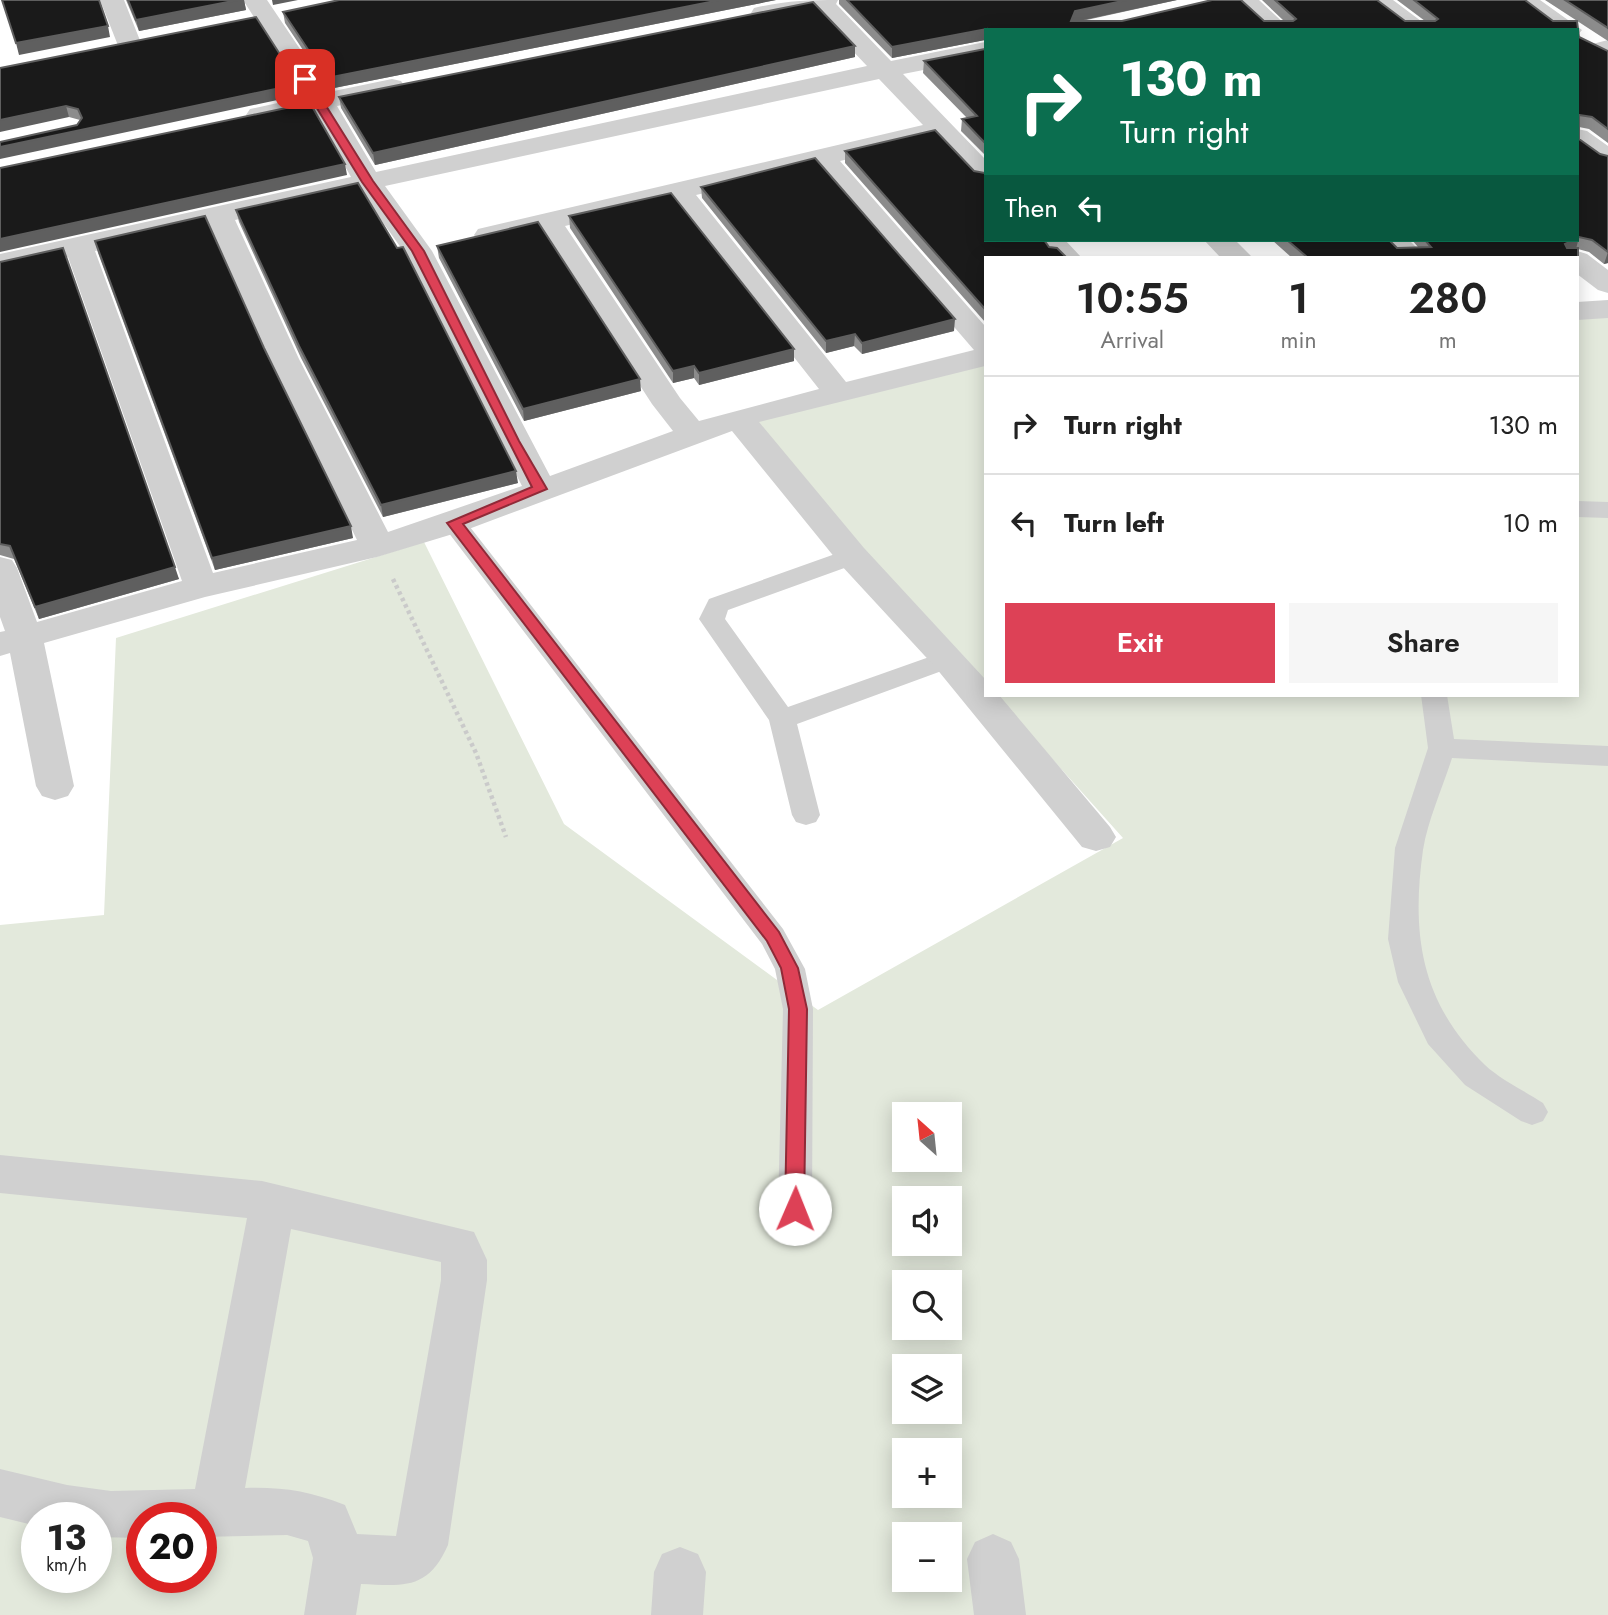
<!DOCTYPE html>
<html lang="en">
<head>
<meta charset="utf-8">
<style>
  body { margin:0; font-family:Jost,sans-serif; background:#f6f6f6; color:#222; height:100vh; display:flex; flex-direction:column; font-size:26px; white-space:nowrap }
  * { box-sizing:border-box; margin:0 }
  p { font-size:23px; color:#767676 }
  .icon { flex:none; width:38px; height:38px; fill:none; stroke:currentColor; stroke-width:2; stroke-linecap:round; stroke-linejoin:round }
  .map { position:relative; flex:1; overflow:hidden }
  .sheet { position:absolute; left:984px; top:256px; width:595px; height:441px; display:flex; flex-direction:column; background:#fff; border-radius:0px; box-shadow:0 4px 18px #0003 }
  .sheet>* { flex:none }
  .top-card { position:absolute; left:984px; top:28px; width:595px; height:214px; border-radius:0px; box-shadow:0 4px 18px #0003; background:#0b6e4f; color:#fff; overflow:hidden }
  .needle { width:46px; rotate:333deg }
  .controls { position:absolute; left:892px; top:1102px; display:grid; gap:14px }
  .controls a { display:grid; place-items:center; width:70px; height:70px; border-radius:0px; background:#fff; box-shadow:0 4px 18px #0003; font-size:35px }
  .speed { position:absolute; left:21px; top:1502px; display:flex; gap:14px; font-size:35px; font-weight:700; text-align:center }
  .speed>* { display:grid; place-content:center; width:91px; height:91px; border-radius:50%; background:#fff; box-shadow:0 4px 18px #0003; line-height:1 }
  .speed small { font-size:18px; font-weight:400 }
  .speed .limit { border:10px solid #d22; background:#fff; color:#111 }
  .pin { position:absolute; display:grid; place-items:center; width:60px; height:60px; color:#fff; margin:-30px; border-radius:14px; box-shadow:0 4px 10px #0006 }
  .me { position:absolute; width:77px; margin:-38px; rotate:1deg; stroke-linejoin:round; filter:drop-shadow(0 0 5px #0008) }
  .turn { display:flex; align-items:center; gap:24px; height:147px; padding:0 21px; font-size:32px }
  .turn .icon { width:91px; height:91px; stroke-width:2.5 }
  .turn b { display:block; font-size:49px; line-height:60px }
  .then { display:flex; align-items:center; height:66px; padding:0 21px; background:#0003; gap:14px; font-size:26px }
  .eta { display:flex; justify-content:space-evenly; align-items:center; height:119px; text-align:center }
  .eta b { font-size:42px; font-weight:600; line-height:49px }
  .primary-button { display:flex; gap:14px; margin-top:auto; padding:14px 21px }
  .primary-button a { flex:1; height:80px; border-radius:0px; background:#dd4156; color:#fff; font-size:28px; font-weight:600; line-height:80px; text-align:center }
  .primary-button a+a { background:#f6f6f6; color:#222 }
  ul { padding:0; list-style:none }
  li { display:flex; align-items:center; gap:21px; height:98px; padding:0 21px; border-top:2px solid #e0e0e0 }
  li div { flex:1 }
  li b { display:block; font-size:26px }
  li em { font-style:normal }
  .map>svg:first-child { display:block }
  .green { fill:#e3e9dc; fill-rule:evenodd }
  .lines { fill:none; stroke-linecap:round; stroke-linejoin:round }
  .path { stroke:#cacaca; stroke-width:4.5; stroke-dasharray:3.5 3.5; stroke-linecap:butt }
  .service { fill:#d0d0d0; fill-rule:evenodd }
  .minor { fill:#d0d0d0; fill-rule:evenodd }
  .wall { fill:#8c8c8c }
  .shaded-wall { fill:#5f5f5f }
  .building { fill:#1a1a1a; stroke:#5f5f5f; stroke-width:2 }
  .route { fill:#dd4156; stroke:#902a38; stroke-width:2 }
</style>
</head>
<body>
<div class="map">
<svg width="1608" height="1615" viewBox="0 0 1608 1615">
  <rect width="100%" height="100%" fill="#fff"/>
  <!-- green -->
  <path class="green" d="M 1608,308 L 1608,1615 L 0,1615 L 0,925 L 104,915 L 116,638 L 424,542 L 564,824 L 818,1010 L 1123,838 L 995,695 L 1577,695 L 1577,310 ZM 905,1115 L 950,1115 L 950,1160 L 905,1160 ZM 905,1199 L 950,1199 L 950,1244 L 905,1244 ZM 905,1283 L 950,1283 L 950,1328 L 905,1328 ZM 905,1367 L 950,1367 L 950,1412 L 905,1412 ZM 905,1451 L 950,1451 L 950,1496 L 905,1496 ZM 37,1517 L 96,1517 L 96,1577 L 37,1577 ZM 142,1517 L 201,1517 L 201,1577 L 142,1577 ZM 905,1535 L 950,1535 L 950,1580 L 905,1580 Z
    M 985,358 L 985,684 L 749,422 Z"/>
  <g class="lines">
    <!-- path -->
    <path class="path" d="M 393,579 L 476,753 L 506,837"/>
    <!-- service -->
    <path class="service" d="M 1577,501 L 1608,502 L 1608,518 L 1577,517 Z
      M 454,515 L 463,518 L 783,929 L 805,969 L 813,1009 L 812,1209 L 807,1219 L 795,1223 L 783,1219 L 778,1209 L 783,1009 L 775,969 L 762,944 L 445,528 L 442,523 L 445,518 Z
      M 852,548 L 861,550 L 864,556 L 861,562 L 728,610 L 725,619 L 788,707 L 949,650 L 958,653 L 962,659 L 958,665 L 797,724 L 820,815 L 816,822 L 806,825 L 796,822 L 792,815 L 769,720 L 699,619 L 709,599 Z
      M 1421,695 L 1447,695 L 1454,739 L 1608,746 L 1608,766 L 1452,758 C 1443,787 1428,819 1423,850 C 1411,935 1421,1003 1485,1065 C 1501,1080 1525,1091 1543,1103 L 1548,1112 L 1543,1121 L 1532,1125 L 1521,1121 L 1465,1085 L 1428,1044 L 1398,982 L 1388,939 L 1395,848 L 1428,748 Z"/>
    <!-- minor -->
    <path class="minor" d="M 100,0 L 124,0 L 141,43 L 137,48 L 119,48 Z
      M 243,0 L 267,0 L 329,92 L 392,79 L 401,81 L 405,87 L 401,93 L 337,106 L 376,172 L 867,66 L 814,10 L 763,20 L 754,18 L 751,13 L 754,8 C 783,1 809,0 838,0 L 836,4 L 891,61 L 985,42 L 985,58 L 903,74 L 985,159 L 985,183 L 975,181 L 935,139 L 840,161 L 985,326 L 985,366 L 759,422 L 864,548 L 985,679 L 985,695 L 999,695 L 1110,827 L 1116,837 L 1110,847 L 1096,851 L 1082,847 L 936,668 L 840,564 L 732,431 L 466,530 L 377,557 L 205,597 L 44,643 L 74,786 L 68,796 L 55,800 L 42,796 L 36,786 L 10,653 L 0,656 L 0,632 L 5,631 L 0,617 L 0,557 L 12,560 L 17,568 L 37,622 L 182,581 L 68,257 L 0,272 L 0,254 L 351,177 L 314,111 L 259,123 L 250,121 L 246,115 L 250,109 L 305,97 ZM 879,79 L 923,125 L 478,229 L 474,235 L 478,241 L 488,244 L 540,231 L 652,404 L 673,431 L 550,476 L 432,251 L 385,186 ZM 816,167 L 974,350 L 846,382 L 696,195 ZM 361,192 L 404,252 L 522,486 L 388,532 L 299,359 L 235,220 ZM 671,201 L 819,389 L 699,421 L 680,398 L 565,226 ZM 209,225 L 269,359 L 357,540 L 213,573 L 95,251 Z
      M 1232,0 L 1259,0 L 1291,30 L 1264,30 Z
      M 1365,0 L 1393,0 L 1433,30 L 1404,30 Z
      M 1511,0 L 1540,0 L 1582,30 L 1577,36 L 1577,30 L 1552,30 Z
      M 1608,40 L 1608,56 L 1577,64 L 1577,48 Z
      M 1577,129 L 1587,131 L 1608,146 L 1608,166 L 1598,164 L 1577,149 Z
      M 1035,240 L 1065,240 L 1081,257 L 1050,257 Z
      M 1204,240 L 1235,240 L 1252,257 L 1220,257 Z
      M 1378,240 L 1409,240 L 1426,257 L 1394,257 Z
      M 1577,251 L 1587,254 L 1608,270 L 1608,293 L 1598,290 L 1577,274 L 1577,257 L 1564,257 Z
      M 1608,300 L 1608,318 L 1577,320 L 1577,302 Z
      M 0,1155 L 262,1181 L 474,1232 L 487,1260 L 487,1280 L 448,1545 C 428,1590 404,1586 361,1584 L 356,1615 L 304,1615 L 313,1558 L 308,1541 L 287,1535 L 201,1537 L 201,1517 L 142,1517 L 142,1538 L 96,1537 L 96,1517 L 37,1517 L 37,1526 L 0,1517 L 0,1469 L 67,1485 L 111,1491 L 195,1489 L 247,1218 L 0,1193 ZM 291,1229 L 441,1262 L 441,1280 L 396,1536 L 357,1534 L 345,1505 C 309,1491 283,1487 245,1488 Z
      M 993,1534 L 1011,1542 L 1019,1559 L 1026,1615 L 974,1615 L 967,1559 L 975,1542 Z
      M 680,1547 L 698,1554 L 706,1572 L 703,1615 L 651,1615 L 654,1572 L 662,1554 Z"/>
  </g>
  <!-- wall -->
  <path class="wall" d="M 126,0 L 244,0 L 246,10 L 139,31 Z
    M 339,0 L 776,0 L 329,89 L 285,23 L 283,12 Z
    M 839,0 L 1177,0 L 1082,21 L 1284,21 L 1262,0 L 1377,0 L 1405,21 L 1425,21 L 1397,0 L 1525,0 L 1553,21 L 1579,37 L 1608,51 L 1608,143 L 1589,129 L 1579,127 L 1579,139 L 1600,154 L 1608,156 L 1608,263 L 1604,264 L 1589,252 L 1578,249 L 1577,264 L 1577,257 L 1291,257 L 1272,240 L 1389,240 L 1397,248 L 1418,247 L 1412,240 L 1577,240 L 985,30 L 985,40 L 892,58 L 839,4 Z
    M 1545,0 L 1608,0 L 1608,41 Z
    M 855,46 L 855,57 L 375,165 L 341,108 L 339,97 Z
    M 985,49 L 985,155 L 961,131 L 962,119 L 967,118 L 923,73 L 924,61 Z
    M 0,68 L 301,95 L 77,125 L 80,120 L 69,117 Z
    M 845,151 L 974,171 L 985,257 L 985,322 L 845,163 Z
    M 701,187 L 954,331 L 862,354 L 854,346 L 826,353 L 702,198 Z
    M 236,210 L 518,483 L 383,517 L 301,358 L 239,222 Z
    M 569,216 L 794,349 L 794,361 L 699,385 L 694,378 L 673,383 L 570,228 Z
    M 95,241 L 264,348 L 353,538 L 215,570 L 98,253 Z
    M 437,246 L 641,391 L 524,421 L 439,258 Z
    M 0,262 L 179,579 L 39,619 L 14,559 L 0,555 Z"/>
  <!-- shaded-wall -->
  <path class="shaded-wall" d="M 238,0 L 244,0 L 246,10 L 139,31 L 136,20 Z
    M 272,0 L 298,0 L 273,5 Z
    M 720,0 L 776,0 L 329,89 L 327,78 Z
    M 1127,0 L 1177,0 L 1074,22 L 1071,21 L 1075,11 Z
    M 108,26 L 110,37 L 19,55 L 16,43 Z
    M 987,29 L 987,30 L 985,30 L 985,40 L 892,58 L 892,47 Z
    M 855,46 L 855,57 L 375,165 L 373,153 Z
    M 299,84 L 301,95 L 0,159 L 0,147 Z
    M 66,106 L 69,117 L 0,132 L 0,120 Z
    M 345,164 L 347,175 L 0,252 L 0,239 Z
    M 1579,237 L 1576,249 L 1561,256 L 1565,244 L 1574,240 L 1577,240 L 1577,238 Z
    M 1608,252 L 1608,263 L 1604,264 Z
    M 955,319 L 954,331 L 862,354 L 862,343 Z
    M 855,334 L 854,346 L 826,353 L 826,341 Z
    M 794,349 L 794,361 L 699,385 L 699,373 Z
    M 694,366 L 694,378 L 673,383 L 673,371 Z
    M 640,379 L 641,391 L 524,421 L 523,409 Z
    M 516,471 L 518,483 L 383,517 L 381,505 Z
    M 351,526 L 353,538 L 215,570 L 212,558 Z
    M 175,567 L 179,579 L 39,619 L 35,607 Z"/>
  <!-- building -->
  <path class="building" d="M 2,0 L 99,0 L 108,26 L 16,43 Z
    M 128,0 L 238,0 L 136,20 Z
    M 339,0 L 720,0 L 327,78 L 283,12 Z
    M 847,0 L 1127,0 L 1075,11 L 1071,21 L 1122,21 L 1212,0 L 1241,0 L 1264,21 L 1293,21 L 1296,19 L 1275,0 L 1377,0 L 1405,21 L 1435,21 L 1438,19 L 1414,0 L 1525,0 L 1553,21 L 1577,21 L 1579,37 L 1608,51 L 1608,129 L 1592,117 L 1579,115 L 1579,139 L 1600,154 L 1608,156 L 1608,252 L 1592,240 L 1579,237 L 1577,238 L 1577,30 L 987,30 L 987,29 L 892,47 Z
    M 1565,0 L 1608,0 L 1608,28 Z
    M 813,2 L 855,46 L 373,153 L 339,97 Z
    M 256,17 L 299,84 L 0,147 L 0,142 L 77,125 L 82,118 L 78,109 L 66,106 L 0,120 L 0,68 Z
    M 985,49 L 985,143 L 962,119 L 977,116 L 924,61 Z
    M 310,103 L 345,164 L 0,239 L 0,168 Z
    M 935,130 L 974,171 L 985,173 L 985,240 L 1044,240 L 1049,247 L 1057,248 L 1066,257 L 985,257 L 985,309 L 845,151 Z
    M 815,158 L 955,319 L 862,343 L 855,334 L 826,341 L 701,187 Z
    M 358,183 L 397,248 L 403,247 L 516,471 L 381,505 L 299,346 L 236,210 Z
    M 671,193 L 794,349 L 699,373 L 694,366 L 673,371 L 569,216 Z
    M 205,216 L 264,348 L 351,526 L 212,558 L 95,241 Z
    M 538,222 L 640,379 L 523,409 L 437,246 Z
    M 1287,240 L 1389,240 L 1397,248 L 1431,247 L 1425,240 L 1574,240 L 1565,244 L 1567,248 L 1578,248 L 1578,260 L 1577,261 L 1577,257 L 1307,257 Z
    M 63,248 L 175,567 L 35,607 L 10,546 L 0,544 L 0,262 Z"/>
  <!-- route -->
  <path class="route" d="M 301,77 L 308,77 L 373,181 L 424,251 L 519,441 L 547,489 L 463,524 L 779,932 L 798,968 L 807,1009 L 804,1209 L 801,1215 L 788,1215 L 785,1209 L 789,1009 L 781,968 L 767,941 L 447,523 L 532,487 L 412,251 L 362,182 L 299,79 Z"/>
</svg>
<div class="controls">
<a><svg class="needle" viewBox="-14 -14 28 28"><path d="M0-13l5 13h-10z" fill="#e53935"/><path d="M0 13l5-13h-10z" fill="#767676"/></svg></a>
<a><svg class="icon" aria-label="sound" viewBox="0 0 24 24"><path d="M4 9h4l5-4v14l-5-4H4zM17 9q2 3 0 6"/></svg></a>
<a><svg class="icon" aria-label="search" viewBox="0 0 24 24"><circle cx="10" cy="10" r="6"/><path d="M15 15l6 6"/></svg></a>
<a><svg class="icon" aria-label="layers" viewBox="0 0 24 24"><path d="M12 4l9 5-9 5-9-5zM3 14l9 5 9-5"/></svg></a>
<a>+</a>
<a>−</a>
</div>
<div class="speed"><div>13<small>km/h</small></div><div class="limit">20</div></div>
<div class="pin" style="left:305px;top:79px;background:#d93025"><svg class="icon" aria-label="arrive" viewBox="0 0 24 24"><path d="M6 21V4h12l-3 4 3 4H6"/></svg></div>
<svg class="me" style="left:795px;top:1209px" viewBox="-20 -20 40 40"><circle r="19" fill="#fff"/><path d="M0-13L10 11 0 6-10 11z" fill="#dd4156"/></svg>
<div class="top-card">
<div class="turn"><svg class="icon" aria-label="right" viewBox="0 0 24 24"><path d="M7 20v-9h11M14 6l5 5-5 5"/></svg><div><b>130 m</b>Turn right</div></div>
<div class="then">Then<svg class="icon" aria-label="left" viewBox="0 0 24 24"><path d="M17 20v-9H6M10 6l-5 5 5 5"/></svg></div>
</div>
<section class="sheet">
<div class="eta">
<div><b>10:55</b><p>Arrival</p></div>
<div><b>1</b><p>min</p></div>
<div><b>280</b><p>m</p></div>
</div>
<ul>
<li><svg class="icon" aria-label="right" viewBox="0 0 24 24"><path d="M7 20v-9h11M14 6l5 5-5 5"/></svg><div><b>Turn right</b></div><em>130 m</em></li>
<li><svg class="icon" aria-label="left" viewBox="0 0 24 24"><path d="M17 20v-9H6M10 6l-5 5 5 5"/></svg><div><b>Turn left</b></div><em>10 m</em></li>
</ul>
<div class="primary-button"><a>Exit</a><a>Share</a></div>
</section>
</div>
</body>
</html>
